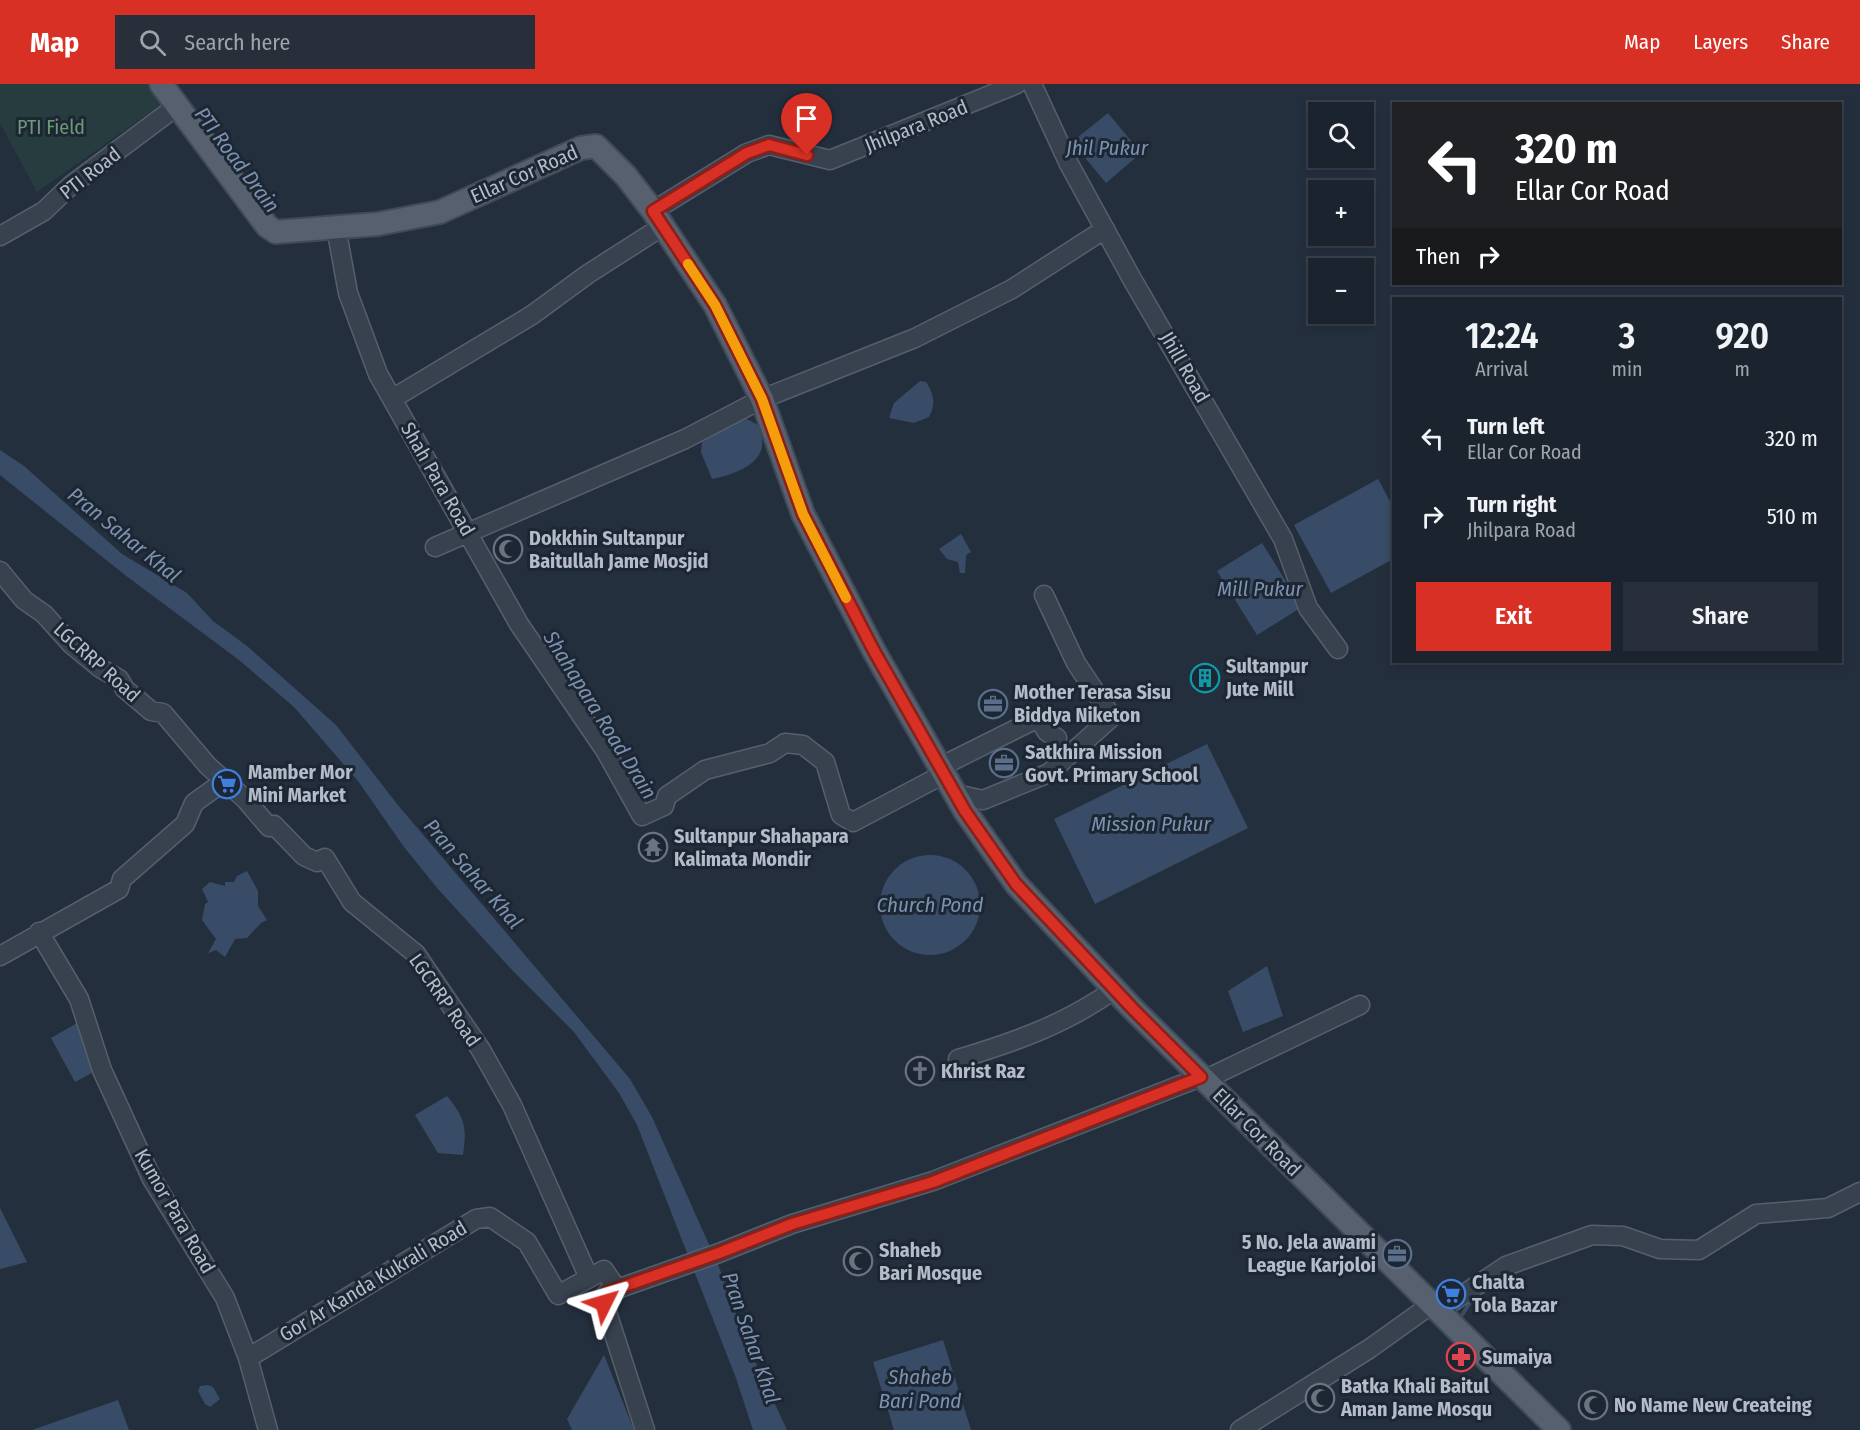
<!DOCTYPE html>
<html lang="en">
<head>
<meta charset="utf-8">
<style>
  body { margin:0; font-family:"Fira Sans Condensed",sans-serif; background:#282f3a; color:#f1f3f6; height:100vh; display:flex; flex-direction:column; font-size:22px; white-space:nowrap }
  * { box-sizing:border-box; margin:0 }
  p { font-size:20px; color:#a0a4aa }
  .icon { flex:none; width:33px; height:33px; fill:none; stroke:currentColor; stroke-width:2; stroke-linecap:round; stroke-linejoin:round }
  .map { position:relative; flex:1; overflow:hidden }
  .sheet { position:absolute; left:1392px; top:213px; width:450px; height:366px; display:flex; flex-direction:column; background:#1b232e; border-radius:0px; box-shadow:0 3px 9px #0003,0 0 0 2px #39404a }
  .sheet>* { flex:none }
  .guide { position:absolute; left:1392px; top:18px; width:450px; height:183px; border-radius:0px; box-shadow:0 3px 9px #0003,0 0 0 2px #39404a; background:#202124; color:#fff; overflow:hidden }
  .controls { position:absolute; left:1308px; top:18px; display:grid; gap:12px }
  .controls a { display:grid; place-items:center; width:66px; height:66px; border-radius:0px; background:#1b232e; box-shadow:0 3px 9px #0003,0 0 0 2px #39404a; font-size:30px }
  .pin { position:absolute; display:grid; place-items:center; width:51px; height:51px; color:#fff; margin:-62px -26px; border-radius:50% 50% 50% 0; rotate:-45deg; box-shadow:0 0 6px #0007 }
  .pin .icon { rotate:45deg }
  .me { position:absolute; width:66px; margin:-33px; rotate:50deg; stroke-linejoin:round; filter:drop-shadow(0 0 4px #0008) }
  .turn { display:flex; align-items:center; gap:21px; height:126px; padding:0 24px; font-size:27px }
  .turn .icon { width:78px; height:78px; stroke-width:2.5 }
  .turn b { display:block; font-size:42px; line-height:51px }
  .then { display:flex; align-items:center; height:57px; padding:0 24px; background:#0003; gap:12px; font-size:22px }
  .eta { display:flex; justify-content:space-evenly; align-items:center; height:102px; text-align:center }
  .eta b { font-size:36px; font-weight:600; line-height:42px }
  .primary-button { display:flex; gap:12px; margin-top:auto; padding:12px 24px }
  .primary-button a { flex:1; height:69px; border-radius:0px; background:#d93025; color:#fff; font-size:24px; font-weight:600; line-height:69px; text-align:center }
  .primary-button a+a { background:#282f3a; color:#f1f3f6 }
  ul { padding:0; list-style:none }
  li { display:flex; align-items:center; gap:18px; height:78px; padding:0 24px }
  li div { flex:1 }
  li b { display:block; font-size:22px }
  li em { font-style:normal }
  header { display:flex; align-items:center; gap:36px; box-sizing:border-box; height:84px; padding:0 30px; background:#d93025; color:#fff }
  header strong { font-size:28px }
  nav { display:flex; gap:33px; margin-inline-start:auto; font-size:21px }
  .search { width:420px; height:54px; background:#282f3a; display:flex; align-items:center; gap:15px; box-sizing:border-box; padding:0 21px; border-radius:0px; color:#a0a4aa; font-size:22px }
  .map>svg:first-child { display:block }
  .green { fill:#263c3f }
  .water { fill:#394c67 }
  .lines { fill:none; stroke-linecap:round; stroke-linejoin:round }
  .stream { stroke:#394c67; stroke-width:4 }
  .minor-casing { stroke:#565f6c; stroke-width:21 }
  .major-casing { stroke:#414a57; stroke-width:26 }
  .minor { stroke:#38414e; stroke-width:18 }
  .major { stroke:#56606e; stroke-width:22 }
  .route-casing { stroke:#8d1f18; stroke-width:15 }
  .route { stroke:#d93025; stroke-width:10 }
  .slow { stroke:#f59e0b; stroke-width:10 }
  .labels { text-anchor:middle; stroke-width:6; stroke-linejoin:round; paint-order:stroke }
  .street-label { font-size:20px; fill:#b4bcc9; stroke:#1d2633 }
  .park-label { font-size:20px; fill:#6b9a76; stroke:#1d2633 }
  .poi-label { font-size:20px; font-weight:bold; fill:#b4bcc9; stroke:#1d2633; text-anchor:start }
  .water-label { font-size:21px; font-style:italic; fill:#7c92b1; stroke:#1d2633 }
</style>
</head>
<body>
<header>
<strong>Map</strong>
<div class="search"><svg class="icon" aria-label="search" viewBox="0 0 24 24"><circle cx="10" cy="10" r="6"/><path d="M15 15l6 6"/></svg>Search here</div>
<nav><a>Map</a><a>Layers</a><a>Share</a></nav>
</header>
<div class="map">
<svg width="1860" height="1346" viewBox="0 0 1860 1346">
  <rect width="100%" height="100%" fill="#242f3e"/>
  <!-- green -->
  <path class="green" d="M 0,0 L 149,0 L 162,20 L 37,108 L 0,39 Z"/>
  <!-- water -->
  <path class="water" d="M 1108,29 L 1141,69 L 1106,99 L 1072,58 Z
    M 920,297 L 926,298 C 934,310 936,320 929,333 L 914,339 L 889,334 L 894,319 Z
    M 747,335 L 760,342 C 761,348 763,356 762,362 C 760,382 729,392 712,395 L 701,368 L 702,358 L 732,340 Z
    M 0,366 L 24,382 L 122,470 L 187,509 L 213,537 L 247,562 L 336,641 L 397,720 L 630,995 L 652,1033 L 719,1183 L 747,1260 L 787,1346 L 753,1346 L 736,1294 L 637,1041 L 619,1009 L 574,948 L 514,888 L 438,805 L 404,763 L 358,697 L 294,623 L 239,576 L 125,491 L 0,391 Z
    M 1378,395 L 1393,423 L 1393,475 L 1331,509 L 1294,441 Z
    M 961,450 L 971,468 L 966,471 L 965,489 L 960,489 L 958,478 L 947,475 L 939,465 Z
    M 1262,459 L 1302,523 L 1257,551 L 1217,487 Z
    M 1207,660 L 1248,744 L 1095,820 L 1054,735 Z
    M880 821a50 50 0 1 1 100 0a50 50 0 1 1-100 0Z
    M 247,787 L 258,807 L 258,822 L 267,836 L 261,839 L 247,854 L 235,855 L 225,873 L 216,866 L 208,869 L 216,855 L 202,836 L 205,820 L 208,818 L 202,805 L 210,798 L 225,802 L 225,798 L 234,798 L 237,792 Z
    M 1267,882 L 1283,932 L 1243,948 L 1228,907 Z
    M 77,939 L 101,984 L 75,998 L 51,954 Z
    M 447,1012 C 465,1034 467,1043 463,1071 L 438,1069 L 415,1031 Z
    M 0,1124 L 27,1178 L 0,1185 Z
    M 943,1256 L 971,1346 L 894,1346 L 873,1278 Z
    M 604,1271 L 634,1346 L 572,1346 L 567,1335 Z
    M 208,1301 L 213,1303 L 220,1315 L 210,1323 L 205,1320 L 198,1307 L 200,1302 Z
    M 118,1316 L 129,1346 L 32,1346 Z"/>
  <g class="lines">
    <!-- stream -->
    <path class="stream" d="M 1459,1236 L 1474,1212"/>
    <!-- minor casing -->
    <g class="minor-casing">
      <path id="minor" d="M 1032,0 L 1069,80 L 1132,195 L 1283,455 L 1308,524 L 1338,565
        M 653,127 L 747,69 L 769,61 L 830,76 L 1017,0
        M 336,143 L 348,209 L 378,290 L 519,540 L 605,666 L 642,732 L 664,722 L 667,712 L 705,686 L 770,669 L 785,659 L 803,661 L 825,678 L 841,731 L 853,738 L 944,690
        M 0,152 L 44,127 L 70,102 L 177,22
        M 392,315 L 532,231 L 588,190 L 663,142
        M 435,463 L 685,355 L 762,315 L 915,254 L 1012,205 L 1105,145
        M 0,487 L 24,516 L 44,530 L 71,560 L 100,584 L 119,595 L 125,605 L 151,627 L 163,629 L 208,682 L 245,715 L 269,743 L 274,741 L 304,772 L 317,778 L 325,774 L 352,818 L 416,870 L 481,966 L 512,1021 L 589,1194
        M 940,683 L 1038,634 L 1047,648 L 1057,654
        M 956,710 L 983,716 L 1049,689 L 1112,633 L 1076,579 L 1044,511
        M 39,848 L 79,915 L 102,986 L 152,1095 L 225,1214 L 248,1274 L 268,1346
        M 0,872 L 119,805 L 122,795 L 185,740 L 194,719 L 226,696
        M 958,975 C 1015,958 1066,940 1115,905
        M 1204,996 L 1360,921
        M 617,1205 L 719,1169 L 792,1140 L 933,1097 L 1201,993
        M 1437,1228 L 1506,1182 L 1592,1151 L 1623,1152 L 1660,1165 L 1699,1166 L 1756,1130 L 1828,1124 L 1860,1108
        M 248,1274 L 476,1135 L 490,1133 L 527,1158 L 558,1211 L 604,1186 L 617,1205 L 608,1208 L 604,1213 L 604,1219 L 645,1346
        M 1240,1346 L 1369,1265 L 1432,1220"/>
    </g>
    <!-- major casing -->
    <g class="major-casing">
      <path id="major" d="M 161,0 L 267,142 L 276,148 L 378,140 L 440,128 L 581,64 L 596,62 L 626,92 L 653,127 L 715,221 L 762,315 L 803,430 L 874,567 L 965,727 L 1016,800 L 1133,925 L 1559,1346"/>
    </g>
    <!-- minor -->
    <use href="#minor" class="minor"/>
    <!-- major -->
    <use href="#major" class="major"/>
  </g>
  <g class="lines">
    <!-- route casing -->
    <g class="route-casing">
      <path id="route" d="M 604,1219 L 604,1213 L 608,1208 L 719,1169 L 792,1140 L 933,1098 L 1201,993 L 1133,925 L 1016,800 L 965,727 L 874,567 L 803,430 L 762,315 L 715,221 L 653,127 L 747,69 L 769,61 L 807,71"/>
    </g>
    <!-- route -->
    <use href="#route" class="route"/>
    <!-- slow -->
    <path class="slow" d="M 688,180 L 715,221 L 762,315 L 803,430 L 846,514"/>
  </g>
  <!-- icons -->
  <defs>
    <g id="mosque-ring" transform="scale(1.5)"><circle r="9.5" fill="#1d2633" stroke="#6b7280" stroke-width="1.5"/><path d="M3.5-4.9A6 6 0 1 0 3.5 4.9A5 5 0 1 1 3.5-4.9Z" fill="#6b7280"/></g>
    <g id="building-ring" transform="scale(1.5)"><circle r="9.5" fill="#1d2633" stroke="#0f9aa8" stroke-width="1.5"/><path d="M-4-6H4V6H1V3H-1V6H-4ZM-2.5-4.3h1.7v1.8h-1.7ZM.8-4.3h1.7v1.8H.8ZM-2.5-1h1.7V.8h-1.7ZM.8-1h1.7V.8H.8Z" fill="#0f9aa8"/></g>
    <g id="office-ring" transform="scale(1.5)"><circle r="9.5" fill="#1d2633" stroke="#5c6f8a" stroke-width="1.5"/><path d="M-6-3h4V-5.5h4V-3h4V5H-6ZM-1-4.5V-3h2v-1.5ZM-6 0V1H6V0Z" fill="#5c6f8a"/></g>
    <g id="supermarket-ring" transform="scale(1.5)"><circle r="9.5" fill="#1d2633" stroke="#3f7fe0" stroke-width="1.5"/><path d="M-6-5.5h2.5l.6 2H6L4.5 2H-2.5L-4.4-4H-6ZM-1.5 3.2a1.3 1.3 0 1 0 .1 0ZM3 3.2a1.3 1.3 0 1 0 .1 0Z" fill="#3f7fe0"/></g>
    <g id="temple-ring" transform="scale(1.5)"><circle r="9.5" fill="#1d2633" stroke="#6b7280" stroke-width="1.5"/><path d="M0-6L5-2H3V0L6.5 2.5H4V6H1.5V3h-3V6H-4V2.5H-6.5L-3 0V-2H-5Z" fill="#6b7280"/></g>
    <g id="church-ring" transform="scale(1.5)"><circle r="9.5" fill="#1d2633" stroke="#6b7280" stroke-width="1.5"/><path d="M-1.2-6h2.4v3.5h3.3v2.4h-3.3V6h-2.4V-.1h-3.3v-2.4h3.3Z" fill="#6b7280"/></g>
    <g id="pharmacy-ring" transform="scale(1.5)"><circle r="9.5" fill="#1d2633" stroke="#e0444e" stroke-width="1.5"/><path d="M-2-6h4v4h4v4h-4v4h-4v-4h-4v-4h4Z" fill="#e0444e"/></g>
  </defs>
  <g fill-rule="evenodd">
    <use href="#mosque-ring" x="508" y="465"/>
    <use href="#building-ring" x="1205" y="594"/>
    <use href="#office-ring" x="993" y="620"/>
    <use href="#office-ring" x="1004" y="679"/>
    <use href="#supermarket-ring" x="227" y="700"/>
    <use href="#temple-ring" x="653" y="763"/>
    <use href="#church-ring" x="920" y="987"/>
    <use href="#office-ring" x="1397" y="1170"/>
    <use href="#mosque-ring" x="858" y="1177"/>
    <use href="#supermarket-ring" x="1451" y="1210"/>
    <use href="#pharmacy-ring" x="1461" y="1273"/>
    <use href="#mosque-ring" x="1320" y="1314"/>
    <use href="#mosque-ring" x="1593" y="1321"/>
  </g>
  <g class="labels">
    <!-- street labels -->
    <g class="street-label">
      <text transform="translate(916 42) rotate(-22)" y="7">Jhilpara Road</text>
      <text transform="translate(90 89) rotate(-38)" y="7">PTI Road</text>
      <text transform="translate(524 90) rotate(-24)" y="7">Ellar Cor Road</text>
      <text transform="translate(1185 283) rotate(60)" y="7">Jhill Road</text>
      <text transform="translate(438 395) rotate(60)" y="7">Shah Para Road</text>
      <text transform="translate(97 578) rotate(42)" y="7">LGCRRP Road</text>
      <text transform="translate(445 916) rotate(55)" y="7">LGCRRP Road</text>
      <text transform="translate(1257 1048) rotate(45)" y="7">Ellar Cor Road</text>
      <text transform="translate(175 1127) rotate(60)" y="7">Kumor Para Road</text>
      <text transform="translate(373 1197) rotate(-31)" y="7">Gor Ar Kanda Kukrali Road</text>
    </g>
    <!-- park labels -->
    <g class="park-label">
      <text x="51" y="50">PTI Field</text>
    </g>
    <!-- poi labels -->
    <g class="poi-label">
      <text x="529" y="461">Dokkhin Sultanpur<tspan x="529" dy="23">Baitullah Jame Mosjid</tspan></text>
      <text x="1226" y="589">Sultanpur<tspan x="1226" dy="23">Jute Mill</tspan></text>
      <text x="1014" y="615">Mother Terasa Sisu<tspan x="1014" dy="23">Biddya Niketon</tspan></text>
      <text x="1025" y="675">Satkhira Mission<tspan x="1025" dy="23">Govt. Primary School</tspan></text>
      <text x="248" y="695">Mamber Mor<tspan x="248" dy="23">Mini Market</tspan></text>
      <text x="674" y="759">Sultanpur Shahapara<tspan x="674" dy="23">Kalimata Mondir</tspan></text>
      <text x="941" y="994">Khrist Raz</text>
      <text x="1376" y="1165" text-anchor="end">5 No. Jela awami<tspan x="1376" dy="23">League Karjoloi</tspan></text>
      <text x="879" y="1173">Shaheb<tspan x="879" dy="23">Bari Mosque</tspan></text>
      <text x="1472" y="1205">Chalta<tspan x="1472" dy="23">Tola Bazar</tspan></text>
      <text x="1482" y="1280">Sumaiya</text>
      <text x="1341" y="1309">Batka Khali Baitul<tspan x="1341" dy="23">Aman Jame Mosqu</tspan></text>
      <text x="1614" y="1328">No Name New Createing</text>
    </g>
    <!-- water labels -->
    <g class="water-label">
      <text x="1107" y="71">Jhil Pukur</text>
      <text transform="translate(237 76) rotate(53)" y="7">PTI Road Drain</text>
      <text transform="translate(124 451) rotate(39)" y="7">Pran Sahar Khal</text>
      <text x="1260" y="512">Mill Pukur</text>
      <text transform="translate(600 631) rotate(58)" y="7">Shahapara Road Drain</text>
      <text x="1151" y="747">Mission Pukur</text>
      <text transform="translate(473 790) rotate(49)" y="7">Pran Sahar Khal</text>
      <text x="930" y="828">Church Pond</text>
      <text transform="translate(751 1254) rotate(71)" y="7">Pran Sahar Khal</text>
      <text x="920" y="1300">Shaheb<tspan x="920" dy="24">Bari Pond</tspan></text>
    </g>
  </g>
</svg>
<div class="controls">
<a><svg class="icon" aria-label="search" viewBox="0 0 24 24"><circle cx="10" cy="10" r="6"/><path d="M15 15l6 6"/></svg></a>
<a>+</a>
<a>−</a>
</div>
<div class="pin" style="left:807px;top:71px;background:#d93025"><svg class="icon" aria-label="arrive" viewBox="0 0 24 24"><path d="M6 21V4h12l-3 4 3 4H6"/></svg></div>
<svg class="me" style="left:604px;top:1219px" viewBox="-20 -20 40 40"><path d="M0-17L14 15 0 8-14 15z" fill="#d93025" stroke="#fff" stroke-width="4"/></svg>
<div class="guide">
<div class="turn"><svg class="icon" aria-label="left" viewBox="0 0 24 24"><path d="M17 20v-9H6M10 6l-5 5 5 5"/></svg><div><b>320 m</b>Ellar Cor Road</div></div>
<div class="then">Then<svg class="icon" aria-label="right" viewBox="0 0 24 24"><path d="M7 20v-9h11M14 6l5 5-5 5"/></svg></div>
</div>
<section class="sheet">
<div class="eta">
<div><b>12:24</b><p>Arrival</p></div>
<div><b>3</b><p>min</p></div>
<div><b>920</b><p>m</p></div>
</div>
<ul>
<li><svg class="icon" aria-label="left" viewBox="0 0 24 24"><path d="M17 20v-9H6M10 6l-5 5 5 5"/></svg><div><b>Turn left</b><p>Ellar Cor Road</p></div><em>320 m</em></li>
<li><svg class="icon" aria-label="right" viewBox="0 0 24 24"><path d="M7 20v-9h11M14 6l5 5-5 5"/></svg><div><b>Turn right</b><p>Jhilpara Road</p></div><em>510 m</em></li>
</ul>
<div class="primary-button"><a>Exit</a><a>Share</a></div>
</section>
</div>
</body>
</html>
